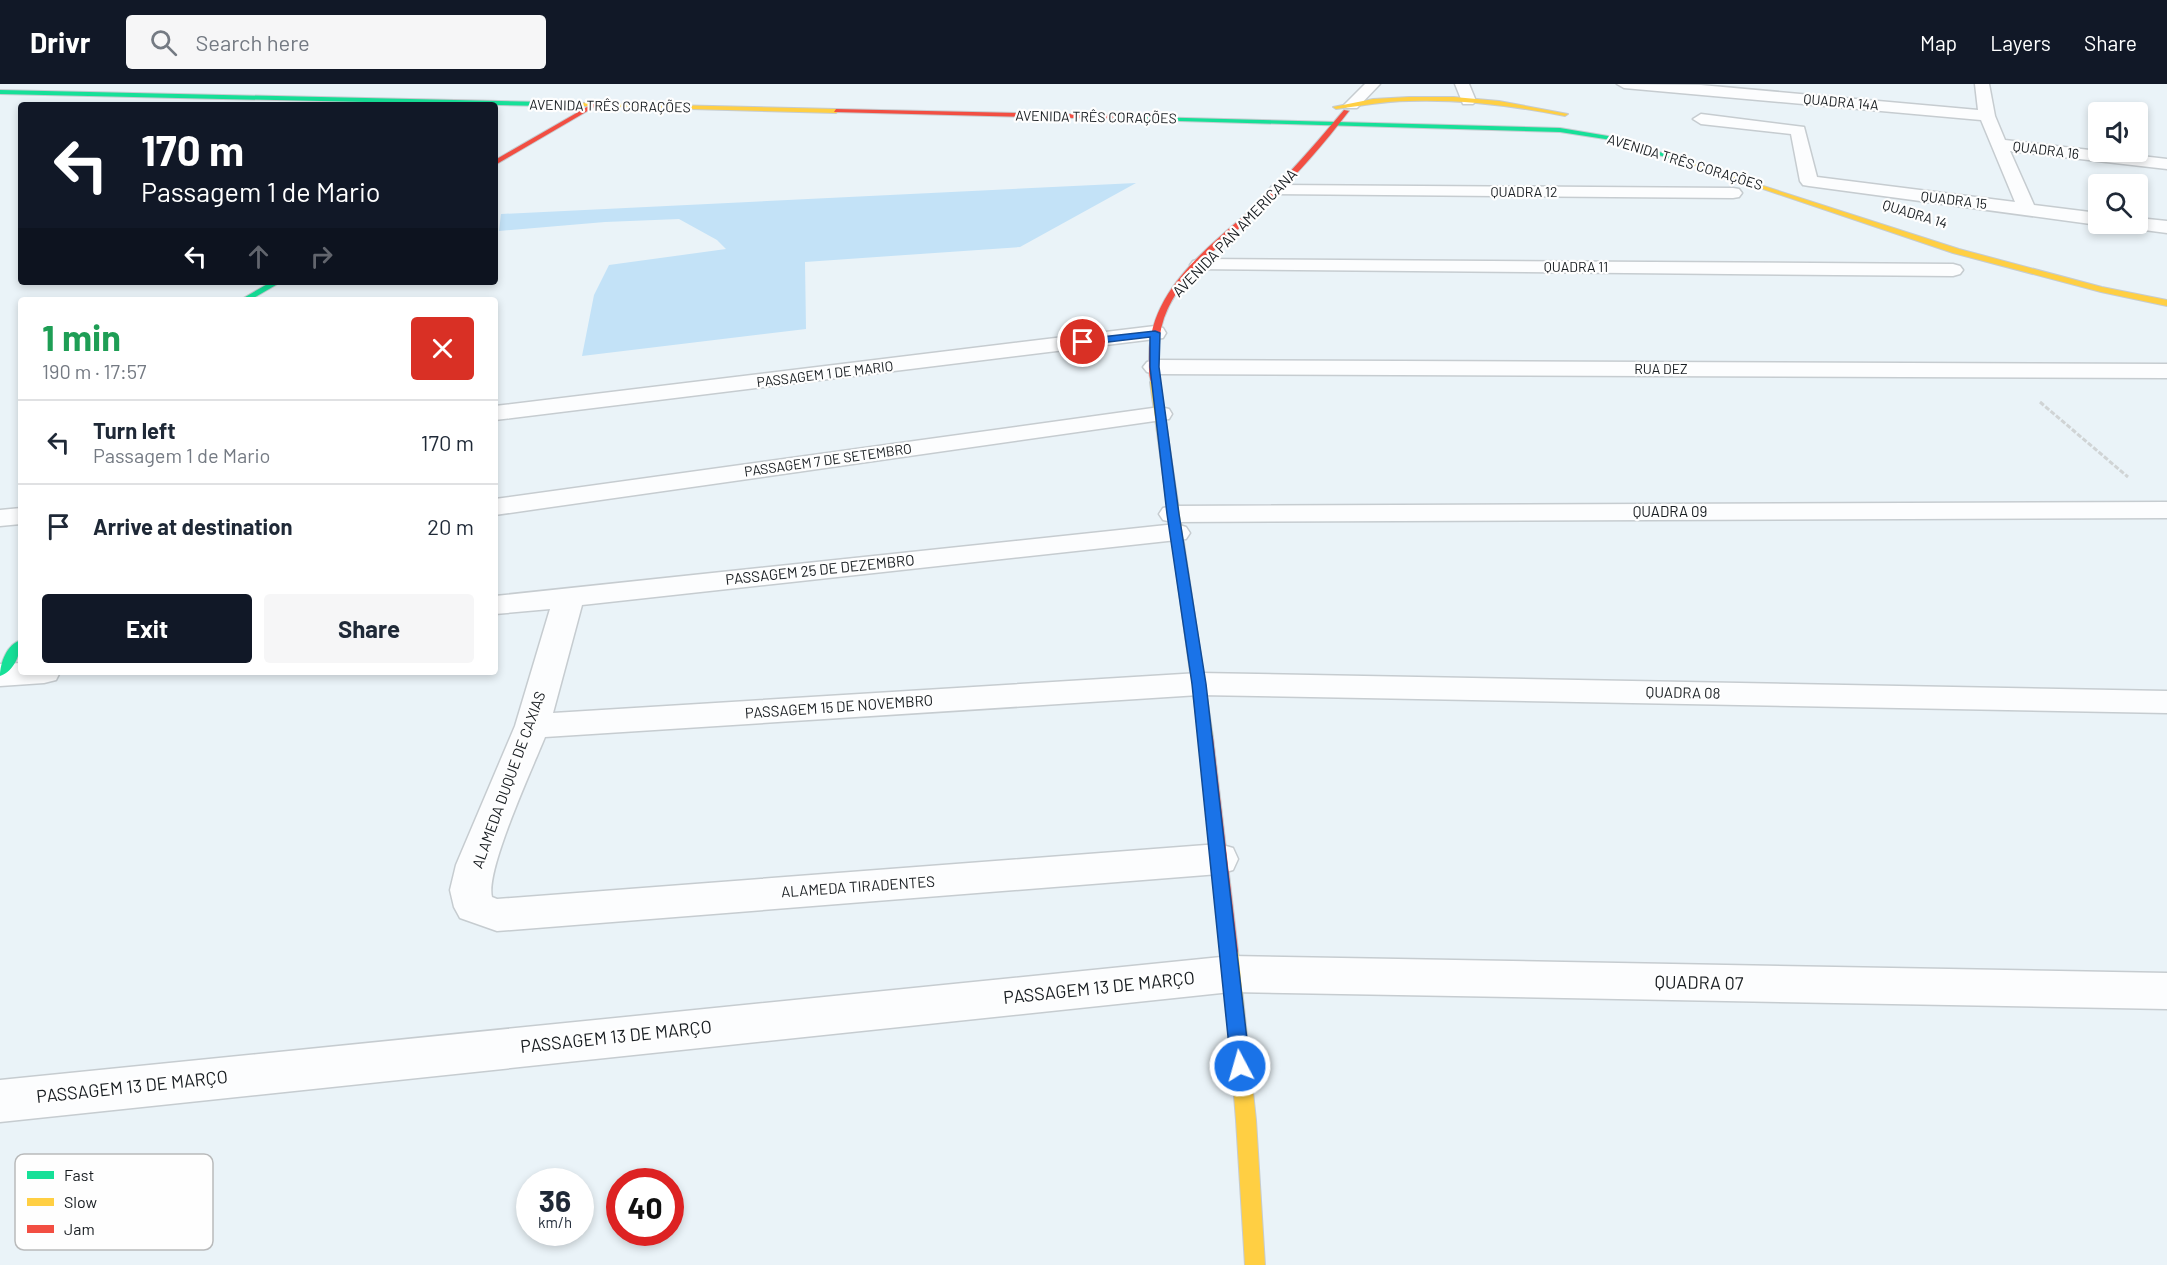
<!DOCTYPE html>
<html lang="en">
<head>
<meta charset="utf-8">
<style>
  body { margin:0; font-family:Barlow,sans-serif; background:#f6f6f7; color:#1f2937; height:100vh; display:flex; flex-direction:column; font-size:22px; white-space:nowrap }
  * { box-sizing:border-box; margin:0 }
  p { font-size:20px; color:#747a83 }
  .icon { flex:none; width:33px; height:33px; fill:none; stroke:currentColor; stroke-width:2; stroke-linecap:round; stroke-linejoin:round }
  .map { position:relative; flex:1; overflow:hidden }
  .drawer { position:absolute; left:18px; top:213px; width:480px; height:378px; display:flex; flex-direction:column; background:#fff; border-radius:6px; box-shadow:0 3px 9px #0003 }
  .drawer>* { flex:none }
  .guide { position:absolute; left:18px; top:18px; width:480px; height:183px; border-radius:6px; box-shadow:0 3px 9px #0003; background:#111827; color:#fff; overflow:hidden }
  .buttons { position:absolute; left:2088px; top:18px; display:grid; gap:12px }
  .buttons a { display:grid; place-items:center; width:60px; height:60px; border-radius:6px; background:#fff; box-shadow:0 3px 9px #0003; font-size:30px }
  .speed { position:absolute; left:516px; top:1084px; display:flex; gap:12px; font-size:30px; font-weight:700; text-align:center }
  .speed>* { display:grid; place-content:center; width:78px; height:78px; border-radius:50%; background:#fff; box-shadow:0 3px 9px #0003; line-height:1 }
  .speed small { font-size:15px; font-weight:400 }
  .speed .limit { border:9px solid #d22; background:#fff; color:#111 }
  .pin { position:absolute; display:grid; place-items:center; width:51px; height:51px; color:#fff; margin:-26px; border:3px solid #fff; border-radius:50%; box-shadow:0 2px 6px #0007 }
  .me { position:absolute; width:66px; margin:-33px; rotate:354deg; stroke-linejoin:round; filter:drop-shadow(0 0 4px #0008) }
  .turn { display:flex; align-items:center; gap:21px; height:126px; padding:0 24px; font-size:27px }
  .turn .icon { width:78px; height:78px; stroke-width:2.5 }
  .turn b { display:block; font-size:42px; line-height:51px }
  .lanes { display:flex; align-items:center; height:57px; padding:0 24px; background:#0003; justify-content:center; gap:30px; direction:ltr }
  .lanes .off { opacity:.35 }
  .round { display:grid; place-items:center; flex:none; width:63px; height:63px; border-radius:6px; background:#f6f6f7 }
  .head { display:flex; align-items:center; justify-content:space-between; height:102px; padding:0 24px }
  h1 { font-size:36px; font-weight:700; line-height:45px; color:#1e9e55 }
  .primary-button { display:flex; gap:12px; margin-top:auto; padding:12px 24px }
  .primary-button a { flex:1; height:69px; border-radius:6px; background:#111827; color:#fff; font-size:24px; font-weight:700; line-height:69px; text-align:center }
  .primary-button a+a { background:#f6f6f7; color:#1f2937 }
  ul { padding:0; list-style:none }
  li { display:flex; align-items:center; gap:18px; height:84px; padding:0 24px; border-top:2px solid #e0e1e3 }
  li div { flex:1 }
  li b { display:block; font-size:22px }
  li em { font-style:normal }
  header { display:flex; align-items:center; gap:36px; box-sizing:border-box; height:84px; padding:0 30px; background:#111827; color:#fff }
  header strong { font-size:28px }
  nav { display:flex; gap:33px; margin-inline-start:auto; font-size:21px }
  .search { width:420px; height:54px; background:#f6f6f7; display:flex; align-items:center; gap:15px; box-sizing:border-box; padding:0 21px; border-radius:6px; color:#747a83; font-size:22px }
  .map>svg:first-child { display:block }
  .green { fill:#c3e2f7 }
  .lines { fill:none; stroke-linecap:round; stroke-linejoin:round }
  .street-casing { stroke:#c6ccd0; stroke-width:3 }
  .fast-casing { stroke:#c6ccd0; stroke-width:2 }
  .slow-casing { stroke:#c6ccd0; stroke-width:2 }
  .jam-casing { stroke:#c6ccd0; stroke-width:2 }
  .path { stroke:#d0d4d5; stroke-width:3; stroke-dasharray:5 2; stroke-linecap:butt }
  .street { fill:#fcfdfe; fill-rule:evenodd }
  .fast { fill:#16e098; fill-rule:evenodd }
  .slow { fill:#ffcf43; fill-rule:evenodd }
  .jam { fill:#f24e42; fill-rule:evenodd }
  .route { fill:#1a73e8; stroke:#114b97; stroke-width:1.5 }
  .labels { text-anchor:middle; stroke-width:4.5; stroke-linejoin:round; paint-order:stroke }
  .far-street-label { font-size:14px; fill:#171c20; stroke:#fefefe }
  .street-label { font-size:15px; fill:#171c20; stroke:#fefefe }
  .near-street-label { font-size:18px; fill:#171c20; stroke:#fefefe }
  .key { fill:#fefefe; stroke:#b9babb; stroke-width:1.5 }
  .key-label { font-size:16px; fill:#171c20 }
</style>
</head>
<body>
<header>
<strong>Drivr</strong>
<div class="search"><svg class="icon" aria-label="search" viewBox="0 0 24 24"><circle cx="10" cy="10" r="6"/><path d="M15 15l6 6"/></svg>Search here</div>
<nav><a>Map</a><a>Layers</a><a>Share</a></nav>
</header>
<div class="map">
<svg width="2167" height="1181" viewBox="0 0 2167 1181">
  <rect width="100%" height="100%" fill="#eaf3f8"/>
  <!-- green -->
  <path class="green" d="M 1136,99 L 1020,163 L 805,178 L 806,245 L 582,272 L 594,211 L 609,181 L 726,165 L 717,156 L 679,135 L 605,138 L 499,147 L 501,130 Z"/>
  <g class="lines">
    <!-- street casing -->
    <g class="street-casing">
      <path id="street" d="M 1365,0 L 1380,0 L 1357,24 L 1347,24 L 1344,21 Z
        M 1455,0 L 1469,0 L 1476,17 L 1473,20 L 1463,20 Z
        M 1617,0 L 1701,1 L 1978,26 L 1975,0 L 1989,0 L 1995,32 L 2005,56 L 2167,75 L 2167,85 L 2010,67 L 2034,121 L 2098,129 L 2098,140 L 2103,140 L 2098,141 L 1809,102 L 1803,101 L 1800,97 L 1791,50 L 1701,40 L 1693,35 L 1701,30 L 1804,43 L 1817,93 L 2015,118 L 1981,36 L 1624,4 Z
        M 1278,101 L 1733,104 L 1739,105 L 1742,109 L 1739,113 L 1733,114 L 1272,110 L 1269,106 L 1272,102 Z
        M 2138,134 L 2167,137 L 2167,149 L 2129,144 L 2127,140 L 2138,140 Z
        M 1200,175 L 1953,180 L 1960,182 L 1963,186 L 1960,190 L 1953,192 L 1193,185 L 1190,181 L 1193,177 Z
        M 1155,242 L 1163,244 L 1166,249 L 1163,254 L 495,336 L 495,322 Z
        M 1155,276 L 2167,280 L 2167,294 L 1155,290 L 1147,288 L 1143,283 L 1147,278 Z
        M 1160,323 L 1169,325 L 1172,330 L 1169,335 L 495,431 L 495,415 Z
        M 2167,418 L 2167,434 L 1173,438 L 1163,436 L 1159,430 L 1163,424 L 1173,422 Z
        M 21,424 L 21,440 L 0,442 L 0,426 Z
        M 1176,440 L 1186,443 L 1190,449 L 1186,455 L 582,521 L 553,629 L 1199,589 L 2167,607 L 2167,629 L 1199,611 L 545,653 C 533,683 485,787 492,813 L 497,815 L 1219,760 L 1233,764 L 1238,775 L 1233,786 L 1219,790 L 497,847 L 460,834 L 454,823 L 450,806 L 456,781 L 515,642 L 550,525 L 495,530 L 495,512 Z
        M 21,579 L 21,588 L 60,588 L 56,596 L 44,599 L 0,602 L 0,580 Z
        M 1231,872 L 2167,889 L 2167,925 L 1231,908 L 0,1038 L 0,996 Z"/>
    </g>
    <!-- fast casing -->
    <g class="fast-casing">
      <path id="fast" d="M 0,6 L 546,18 L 549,20 L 546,22 L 0,10 Z
        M 1110,32 L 1560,44 L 1608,52 L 1698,80 L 1692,81 L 1605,55 L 1560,48 L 1112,35 Z
        M 271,198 L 281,198 L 250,216 L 240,216 Z
        M 21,556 C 21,569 14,588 0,592 C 0,579 7,560 21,556 Z"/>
    </g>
    <!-- slow casing -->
    <g class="slow-casing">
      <path id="slow" d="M 1409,13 L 1454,13 L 1499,17 L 1568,30 L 1565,32 C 1514,22 1462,15 1409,17 C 1384,17 1361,22 1336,25 L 1333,23 L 1373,15 Z
        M 546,18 L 836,25 L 839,27 L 836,29 L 544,21 Z
        M 1692,79 L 1959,165 L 2102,203 L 2167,216 L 2167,222 L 2101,208 L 1953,169 L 1692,81 Z
        M 1155,295 L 1160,298 L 1213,653 L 1211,657 L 1201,657 L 1199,653 L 1150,298 Z
        M 1230,860 L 1236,862 L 1238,867 L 1256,1036 L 1265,1181 L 1245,1181 L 1236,1036 L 1222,867 L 1224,862 Z"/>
    </g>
    <!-- jam casing -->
    <g class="jam-casing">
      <path id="jam" d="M 594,19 L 596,22 L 495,81 L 495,76 Z
        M 836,25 L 1112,31 L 1115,33 L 1112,35 L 834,28 Z
        M 1344,26 L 1349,27 C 1324,60 1297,91 1267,119 C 1231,154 1181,186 1164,234 C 1157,255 1158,277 1160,298 L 1152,300 C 1148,292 1149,282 1149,273 C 1149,198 1222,155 1270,108 C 1297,82 1320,54 1344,26 Z
        M 1206,648 L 1211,649 L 1213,653 L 1238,867 L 1236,872 L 1230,874 L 1224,872 L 1222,867 L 1199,653 L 1201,649 Z"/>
    </g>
    <!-- path -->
    <path class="path" d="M 2040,318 L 2128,393"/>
    <!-- street -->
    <use href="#street" class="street"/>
    <!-- fast -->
    <use href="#fast" class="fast"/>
    <!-- slow -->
    <use href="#slow" class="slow"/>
    <!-- jam -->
    <use href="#jam" class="jam"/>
  </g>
  <!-- route -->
  <path class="route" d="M 1155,247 L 1160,249 L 1159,283 L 1179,430 L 1206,600 L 1250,982 L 1247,988 L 1240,990 L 1234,988 L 1231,982 L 1192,600 L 1167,430 L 1150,283 L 1150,253 L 1083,261 L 1079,258 L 1083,255 Z"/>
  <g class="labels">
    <!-- far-street labels -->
    <g class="far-street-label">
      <text transform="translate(1841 18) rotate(5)" y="5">QUADRA 14A</text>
      <text transform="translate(610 22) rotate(1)" y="5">AVENIDA TRÊS CORAÇÕES</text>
      <text transform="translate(1096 33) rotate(1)" y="5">AVENIDA TRÊS CORAÇÕES</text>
      <text transform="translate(2046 66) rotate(7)" y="5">QUADRA 16</text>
      <text transform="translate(1685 78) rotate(17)" y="5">AVENIDA TRÊS CORAÇÕES</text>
      <text x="1524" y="113">QUADRA 12</text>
      <text transform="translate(1954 116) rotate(7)" y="5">QUADRA 15</text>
      <text transform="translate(1915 130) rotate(17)" y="5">QUADRA 14</text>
      <text x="1576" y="188">QUADRA 11</text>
      <text x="1661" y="290">RUA DEZ</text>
      <text transform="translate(825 290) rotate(-7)" y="5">PASSAGEM 1 DE MARIO</text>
      <text transform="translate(828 376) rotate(-8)" y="5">PASSAGEM 7 DE SETEMBRO</text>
    </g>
    <!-- street labels -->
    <g class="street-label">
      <text transform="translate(1235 149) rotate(-46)" y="5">AVENIDA PAN AMERICANA</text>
      <text x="1670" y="433">QUADRA 09</text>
      <text transform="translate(820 486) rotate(-6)" y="5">PASSAGEM 25 DE DEZEMBRO</text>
      <text transform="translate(1683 609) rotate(1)" y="5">QUADRA 08</text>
      <text transform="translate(839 623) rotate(-4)" y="5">PASSAGEM 15 DE NOVEMBRO</text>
      <text transform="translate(509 696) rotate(-70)" y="5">ALAMEDA DUQUE DE CAXIAS</text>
      <text transform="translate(858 803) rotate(-4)" y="5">ALAMEDA TIRADENTES</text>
    </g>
    <!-- near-street labels -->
    <g class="near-street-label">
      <text transform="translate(1699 899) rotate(1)" y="6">QUADRA 07</text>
      <text transform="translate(1099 904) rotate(-6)" y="6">PASSAGEM 13 DE MARÇO</text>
      <text transform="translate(616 953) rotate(-6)" y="6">PASSAGEM 13 DE MARÇO</text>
      <text transform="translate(132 1003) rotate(-6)" y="6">PASSAGEM 13 DE MARÇO</text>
    </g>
  </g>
  <!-- legend -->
  <rect x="15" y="1070" width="198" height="96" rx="9" class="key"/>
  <rect x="27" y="1087" width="27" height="8" fill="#16e098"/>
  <rect x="27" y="1114" width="27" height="8" fill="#ffcf43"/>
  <rect x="27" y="1141" width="27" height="8" fill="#f24e42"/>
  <g class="key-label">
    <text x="64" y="1097">Fast</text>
    <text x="64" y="1124">Slow</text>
    <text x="64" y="1151">Jam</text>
  </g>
</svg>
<div class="buttons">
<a><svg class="icon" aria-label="sound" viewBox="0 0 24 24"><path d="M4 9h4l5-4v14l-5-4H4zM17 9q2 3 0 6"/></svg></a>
<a><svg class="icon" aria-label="search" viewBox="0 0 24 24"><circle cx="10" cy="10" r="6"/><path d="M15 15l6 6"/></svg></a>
</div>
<div class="speed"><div>36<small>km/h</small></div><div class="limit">40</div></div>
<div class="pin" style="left:1083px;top:258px;background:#d93025"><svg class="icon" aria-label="arrive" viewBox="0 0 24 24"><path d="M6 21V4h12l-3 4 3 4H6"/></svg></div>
<svg class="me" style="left:1240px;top:982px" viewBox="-20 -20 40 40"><circle r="17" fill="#1a73e8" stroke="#fff" stroke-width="3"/><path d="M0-11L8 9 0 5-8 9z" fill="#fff"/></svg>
<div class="guide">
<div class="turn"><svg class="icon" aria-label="left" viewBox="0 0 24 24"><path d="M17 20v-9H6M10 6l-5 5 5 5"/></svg><div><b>170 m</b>Passagem 1 de Mario</div></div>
<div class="lanes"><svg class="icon" aria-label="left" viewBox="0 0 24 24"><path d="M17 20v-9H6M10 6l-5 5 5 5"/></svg><svg class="icon off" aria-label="ahead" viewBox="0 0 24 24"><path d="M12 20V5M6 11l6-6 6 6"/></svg><svg class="icon off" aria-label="right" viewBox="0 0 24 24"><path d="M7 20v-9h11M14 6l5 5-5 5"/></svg></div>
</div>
<section class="drawer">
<div class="head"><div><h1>1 min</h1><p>190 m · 17:57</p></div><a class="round" style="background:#d93025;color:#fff"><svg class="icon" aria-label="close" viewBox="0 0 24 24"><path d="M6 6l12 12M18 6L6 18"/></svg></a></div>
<ul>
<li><svg class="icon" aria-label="left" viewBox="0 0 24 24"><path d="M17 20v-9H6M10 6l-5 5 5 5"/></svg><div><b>Turn left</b><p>Passagem 1 de Mario</p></div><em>170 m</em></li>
<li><svg class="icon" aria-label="arrive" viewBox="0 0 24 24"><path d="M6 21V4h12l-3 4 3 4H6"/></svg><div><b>Arrive at destination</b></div><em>20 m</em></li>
</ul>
<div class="primary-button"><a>Exit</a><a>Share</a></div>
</section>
</div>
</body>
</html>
